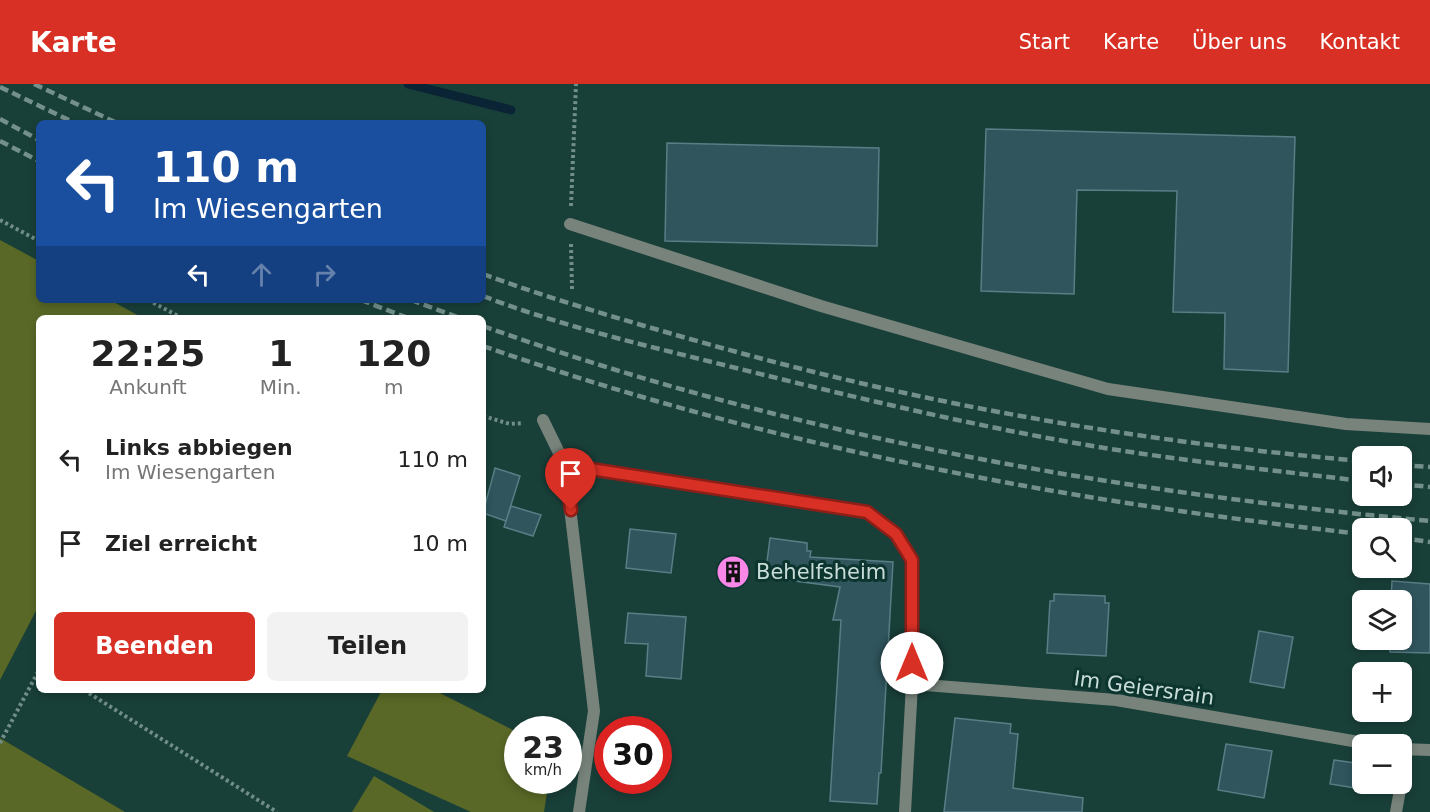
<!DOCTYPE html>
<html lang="de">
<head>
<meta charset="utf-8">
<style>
  body { margin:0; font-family:"DejaVu Sans",sans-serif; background:#f2f2f2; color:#222; height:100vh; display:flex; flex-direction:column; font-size:22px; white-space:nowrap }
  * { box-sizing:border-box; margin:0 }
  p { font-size:20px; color:#767676 }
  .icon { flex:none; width:33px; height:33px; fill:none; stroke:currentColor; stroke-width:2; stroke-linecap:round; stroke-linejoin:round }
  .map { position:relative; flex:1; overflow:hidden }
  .sheet { position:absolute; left:36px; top:231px; width:450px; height:378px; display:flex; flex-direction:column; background:#fff; border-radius:9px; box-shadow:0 3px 9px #0003 }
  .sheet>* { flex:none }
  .banner { position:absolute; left:36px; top:36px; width:450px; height:183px; border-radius:9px; box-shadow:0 3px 9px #0003; background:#1a4fa0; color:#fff; overflow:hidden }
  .fabs { position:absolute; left:1352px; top:362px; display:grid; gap:12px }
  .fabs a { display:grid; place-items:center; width:60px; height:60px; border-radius:9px; background:#fff; box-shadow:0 3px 9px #0003; font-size:30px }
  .speed { position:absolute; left:504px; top:632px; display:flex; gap:12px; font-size:30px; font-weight:700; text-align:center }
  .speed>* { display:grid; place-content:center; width:78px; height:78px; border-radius:50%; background:#fff; box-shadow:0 3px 9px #0003; line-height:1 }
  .speed small { font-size:15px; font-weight:400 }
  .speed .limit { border:9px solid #d22; background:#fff; color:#111 }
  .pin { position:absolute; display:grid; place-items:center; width:51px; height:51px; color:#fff; margin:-62px -26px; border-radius:50% 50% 50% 0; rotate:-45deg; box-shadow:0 0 6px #0007 }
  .pin .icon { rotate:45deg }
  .me { position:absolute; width:66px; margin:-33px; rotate:0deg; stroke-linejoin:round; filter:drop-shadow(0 0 4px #0008) }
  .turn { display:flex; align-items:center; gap:21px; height:126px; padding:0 18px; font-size:27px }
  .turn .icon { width:78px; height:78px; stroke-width:2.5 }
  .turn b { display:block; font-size:42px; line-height:51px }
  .lanes { display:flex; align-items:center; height:57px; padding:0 18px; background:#0003; justify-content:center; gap:30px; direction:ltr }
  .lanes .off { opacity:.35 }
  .eta { display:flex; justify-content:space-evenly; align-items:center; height:102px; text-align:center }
  .eta b { font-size:36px; font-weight:600; line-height:42px }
  .action { display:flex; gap:12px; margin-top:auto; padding:12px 18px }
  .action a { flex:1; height:69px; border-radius:9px; background:#d93025; color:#fff; font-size:24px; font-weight:600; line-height:69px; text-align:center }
  .action a+a { background:#f2f2f2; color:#222 }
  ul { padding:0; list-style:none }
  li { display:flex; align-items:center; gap:18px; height:84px; padding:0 18px }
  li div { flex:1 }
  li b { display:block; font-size:22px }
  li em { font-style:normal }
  header { display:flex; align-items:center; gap:36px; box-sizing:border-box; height:84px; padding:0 30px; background:#d93025; color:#fff }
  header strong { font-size:28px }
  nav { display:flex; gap:33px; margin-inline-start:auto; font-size:21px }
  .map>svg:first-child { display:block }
  .green { fill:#596826 }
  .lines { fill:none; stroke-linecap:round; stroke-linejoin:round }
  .stream { stroke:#0a2435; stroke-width:9 }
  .building { fill:#30555d; stroke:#587e86; stroke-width:1.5 }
  .path { stroke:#718e89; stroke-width:4; stroke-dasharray:3 3; stroke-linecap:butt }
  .service { stroke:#78847b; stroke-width:12 }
  .minor { stroke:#78847b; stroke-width:12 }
  .rail { stroke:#73908b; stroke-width:4.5; stroke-dasharray:9 4.5; stroke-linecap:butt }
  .route-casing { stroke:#8d1f18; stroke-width:15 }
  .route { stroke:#d93025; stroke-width:10 }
  .labels { text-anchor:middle; stroke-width:6; stroke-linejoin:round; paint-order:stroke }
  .poi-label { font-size:21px; fill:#c8dcd8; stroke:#0d352f; text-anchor:start }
  .street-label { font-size:21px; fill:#c8dcd8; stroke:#0d352f }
</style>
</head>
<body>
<header>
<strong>Karte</strong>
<nav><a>Start</a><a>Karte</a><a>Über uns</a><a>Kontakt</a></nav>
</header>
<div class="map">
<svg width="1430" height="728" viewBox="0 0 1430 728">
  <rect width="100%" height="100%" fill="#193f39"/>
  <!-- green -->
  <path class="green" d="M 0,156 L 39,177 L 39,216 L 110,216 L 143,234 L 39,234 L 39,521 L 0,596 Z
    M 382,606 L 434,606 L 517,648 L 518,696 L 549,696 L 544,728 L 471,728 L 347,672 Z
    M 0,654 L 125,728 L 0,728 Z
    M 374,692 L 434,728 L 352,728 Z"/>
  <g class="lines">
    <!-- stream -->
    <path class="stream" d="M 408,0 L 511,26"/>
  </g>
  <!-- building -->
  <path class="building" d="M 986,45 L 1295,53 L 1288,288 L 1224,285 L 1225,229 L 1173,228 L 1177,107 L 1077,106 L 1074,210 L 981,207 Z
    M 667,59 L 879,64 L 877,162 L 665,157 Z
    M 495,384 L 520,392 L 506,437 L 483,429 Z
    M 511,422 L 541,431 L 533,452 L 504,443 Z
    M 630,445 L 676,450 L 671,489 L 626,484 Z
    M 770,454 L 807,459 L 807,467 L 811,467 L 810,473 L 893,478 L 881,689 L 879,689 L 877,720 L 830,717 L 841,536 L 833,536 L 840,503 L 765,493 Z
    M 1392,497 L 1430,500 L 1430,569 L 1390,568 L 1390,555 L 1401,555 L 1401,516 L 1391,516 Z
    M 1054,510 L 1105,512 L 1105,519 L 1109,519 L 1106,572 L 1047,569 L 1050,517 L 1054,517 Z
    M 628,529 L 686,533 L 681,595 L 646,592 L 648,560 L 625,559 Z
    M 1259,547 L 1293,553 L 1284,604 L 1250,598 Z
    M 955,634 L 1011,640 L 1010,649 L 1018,650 L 1013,704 L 1083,714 L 1082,728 L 944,728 Z
    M 1226,660 L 1272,667 L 1264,714 L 1218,706 Z
    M 1334,676 L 1362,680 L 1362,705 L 1330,700 Z"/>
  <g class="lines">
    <!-- path -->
    <path class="path" d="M 571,122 L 576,0
      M 0,136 L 39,157
      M 571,160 L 572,205
      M 148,216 L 182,234
      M 483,332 L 510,340 L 523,339
      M 84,606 L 277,728
      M 0,659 L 39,586"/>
    <!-- service -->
    <path class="service" d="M 570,140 L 821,222 L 1108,305 L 1346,340 L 1430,345
      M 543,336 L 565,381"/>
    <!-- minor -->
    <path class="minor" d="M 912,600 L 1116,616 L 1370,660
      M 1401,665 L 1430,666
      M 579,728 L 594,627 L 565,381 L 867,428 L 896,450 L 912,476 L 912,600 L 905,728
      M 1396,728 L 1407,667"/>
    <!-- rail -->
    <path class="rail" d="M 34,0 L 117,39
      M 0,3 L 75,39
      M 0,35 L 39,56
      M 0,57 L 39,77
      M 483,190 C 551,215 620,235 690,255 C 914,319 1131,357 1362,377
      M 483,212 C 566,244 653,263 740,285 C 862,315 986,345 1111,365 C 1194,378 1278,387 1362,397
      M 361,216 L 408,234
      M 411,216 L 460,234
      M 483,242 C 788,351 1108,407 1430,437
      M 483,262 C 769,362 1062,417 1362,450
      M 1401,381 L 1430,383
      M 1401,400 L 1430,403
      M 1401,454 L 1430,458"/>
  </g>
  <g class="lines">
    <!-- route casing -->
    <g class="route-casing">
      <path id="route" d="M 571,426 L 565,381 L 867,428 L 896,450 L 912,476 L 912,579"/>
    </g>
    <!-- route -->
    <use href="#route" class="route"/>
  </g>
  <!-- icons -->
  <defs>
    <g id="building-disc" transform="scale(1.725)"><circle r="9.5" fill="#f987e8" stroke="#0d352f"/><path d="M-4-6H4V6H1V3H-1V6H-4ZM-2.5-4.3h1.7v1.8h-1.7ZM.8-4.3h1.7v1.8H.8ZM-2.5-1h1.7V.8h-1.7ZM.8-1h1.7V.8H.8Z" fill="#111"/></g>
  </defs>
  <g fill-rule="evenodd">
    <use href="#building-disc" x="733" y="488"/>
  </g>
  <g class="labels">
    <!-- poi labels -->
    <g class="poi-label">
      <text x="756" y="495">Behelfsheim</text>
    </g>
    <!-- street labels -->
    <g class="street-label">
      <text transform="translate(1144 604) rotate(8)" y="7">Im Geiersrain</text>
    </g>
  </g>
</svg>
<div class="fabs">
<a><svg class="icon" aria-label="sound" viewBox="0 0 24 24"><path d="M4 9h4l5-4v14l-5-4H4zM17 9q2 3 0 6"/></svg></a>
<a><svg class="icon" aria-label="search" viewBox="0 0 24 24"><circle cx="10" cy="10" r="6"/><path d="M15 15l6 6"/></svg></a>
<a><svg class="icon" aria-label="layers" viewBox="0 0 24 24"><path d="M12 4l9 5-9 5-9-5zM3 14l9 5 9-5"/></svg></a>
<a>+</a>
<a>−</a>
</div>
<div class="speed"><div>23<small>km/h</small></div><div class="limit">30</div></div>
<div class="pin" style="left:571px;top:426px;background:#d93025"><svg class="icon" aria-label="arrive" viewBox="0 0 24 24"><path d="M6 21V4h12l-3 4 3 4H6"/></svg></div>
<svg class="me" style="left:912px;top:579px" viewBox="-20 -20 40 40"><circle r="19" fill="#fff"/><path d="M0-13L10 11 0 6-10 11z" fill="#d93025"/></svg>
<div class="banner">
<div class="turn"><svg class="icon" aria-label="left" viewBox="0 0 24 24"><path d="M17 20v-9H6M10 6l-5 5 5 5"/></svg><div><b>110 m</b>Im Wiesengarten</div></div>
<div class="lanes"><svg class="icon" aria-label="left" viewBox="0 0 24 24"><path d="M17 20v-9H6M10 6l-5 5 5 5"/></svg><svg class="icon off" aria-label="ahead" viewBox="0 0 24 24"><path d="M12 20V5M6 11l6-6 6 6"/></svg><svg class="icon off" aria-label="right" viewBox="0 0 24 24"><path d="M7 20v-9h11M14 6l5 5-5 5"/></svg></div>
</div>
<section class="sheet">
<div class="eta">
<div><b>22:25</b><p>Ankunft</p></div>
<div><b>1</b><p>Min.</p></div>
<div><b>120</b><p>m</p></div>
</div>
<ul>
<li><svg class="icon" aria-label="left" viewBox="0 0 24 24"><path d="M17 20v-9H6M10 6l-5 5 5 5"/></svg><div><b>Links abbiegen</b><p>Im Wiesengarten</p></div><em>110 m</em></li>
<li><svg class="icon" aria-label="arrive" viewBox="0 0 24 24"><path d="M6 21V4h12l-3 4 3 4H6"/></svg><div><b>Ziel erreicht</b></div><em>10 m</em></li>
</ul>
<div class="action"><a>Beenden</a><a>Teilen</a></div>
</section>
</div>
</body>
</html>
